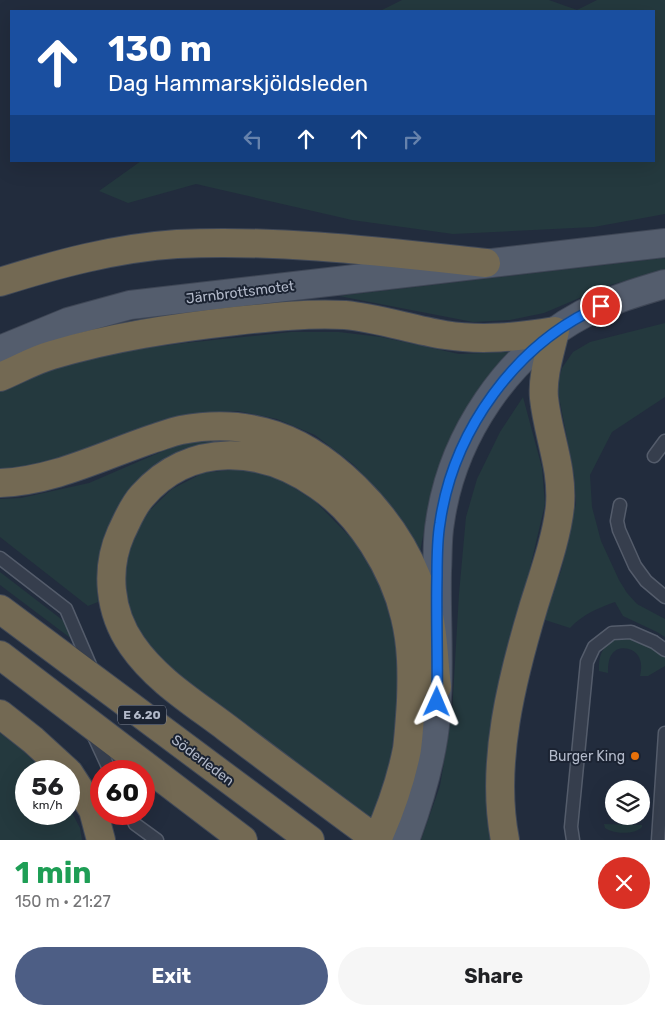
<!DOCTYPE html>
<html lang="en">
<head>
<meta charset="utf-8">
<style>
  body { margin:0; font-family:Rubik,sans-serif; background:#f6f6f6; color:#202124; height:100vh; display:flex; flex-direction:column; font-size:19px; white-space:nowrap }
  * { box-sizing:border-box; margin:0 }
  p { font-size:16px; color:#757577 }
  .icon { flex:none; width:28px; height:28px; fill:none; stroke:currentColor; stroke-width:2; stroke-linecap:round; stroke-linejoin:round }
  .map { position:relative; height:840px; overflow:hidden }
  .sheet { display:flex; flex-direction:column; background:#fff; flex:1 }
  .sheet>* { flex:none }
  .guide { position:absolute; left:10px; top:10px; width:645px; height:152px; border-radius:0px; box-shadow:0 5px 20px #0002; background:#1a4fa0; color:#fff; overflow:hidden }
  .fabs { position:absolute; left:605px; top:780px; display:grid; gap:10px }
  .fabs a { display:grid; place-items:center; width:45px; height:45px; border-radius:50%; background:#fff; box-shadow:0 5px 20px #0002; font-size:25px }
  .speed { position:absolute; left:15px; top:760px; display:flex; gap:10px; font-size:25px; font-weight:700; text-align:center }
  .speed>* { display:grid; place-content:center; width:65px; height:65px; border-radius:50%; background:#fff; box-shadow:0 5px 20px #0002; line-height:1 }
  .speed small { font-size:12px; font-weight:400 }
  .speed .limit { border:8px solid #d22; background:#fff; color:#111 }
  .pin { position:absolute; display:grid; place-items:center; width:42px; height:42px; color:#fff; margin:-21px; border:2px solid #fff; border-radius:50%; box-shadow:0 1px 5px #0007 }
  .me { position:absolute; width:55px; margin:-28px; rotate:1deg; stroke-linejoin:round; filter:drop-shadow(0 0 4px #0008) }
  .turn { display:flex; align-items:center; gap:18px; height:105px; padding:0 15px; font-size:22px }
  .turn .icon { width:65px; height:65px; stroke-width:2.5 }
  .turn b { display:block; font-size:35px; line-height:42px }
  .lanes { display:flex; align-items:center; height:48px; padding:0 15px; background:#0003; justify-content:center; gap:25px; direction:ltr }
  .lanes .off { opacity:.35 }
  .round { display:grid; place-items:center; flex:none; width:52px; height:52px; border-radius:26px; background:#f6f6f6 }
  .headline { display:flex; align-items:center; justify-content:space-between; height:85px; padding:0 15px }
  h1 { font-size:30px; font-weight:700; line-height:38px; color:#1e9e55 }
  .action { display:flex; gap:10px; margin-top:auto; padding:10px 15px }
  .action a { flex:1; height:58px; border-radius:30px; background:#4d5e85; color:#fff; font-size:20px; font-weight:700; line-height:58px; text-align:center }
  .action a+a { background:#f6f6f6; color:#202124 }
  .map>svg:first-child { display:block }
  .green { fill:#24393e }
  .lines { fill:none; stroke-linecap:round; stroke-linejoin:round }
  .lane-casing { stroke:#545c6b; stroke-width:15 }
  .primary-casing { stroke:#3f4756; stroke-width:30 }
  .highway-casing { stroke:#414958; stroke-width:30 }
  .lane { stroke:#363e4d; stroke-width:12 }
  .primary { stroke:#545d6d; stroke-width:28 }
  .highway { stroke:#736953; stroke-width:28 }
  .route-casing { stroke:#114b97; stroke-width:12 }
  .route { stroke:#1a73e8; stroke-width:9 }
  .food-dot { fill:#e8710a; stroke:#1b2332; stroke-width:2 }
  .labels { text-anchor:middle; stroke-width:4; stroke-linejoin:round; paint-order:stroke }
  .shield { fill:#1b2332; stroke:#858c9c; stroke-width:1 }
  .shield-label { font-size:12px; font-weight:bold; fill:#b2b9c9 }
  .street-label { font-size:14px; fill:#b2b9c9; stroke:#1b2332 }
  .poi-label { font-size:14px; fill:#b2b9c9; stroke:#1b2332; text-anchor:end }
</style>
</head>
<body>
<div class="map">
<svg width="665" height="840" viewBox="0 0 665 840">
  <rect width="100%" height="100%" fill="#222c3d"/>
  <!-- green -->
  <path class="green" d="M 402,0 L 549,0 L 577,10 L 597,0 L 665,0 L 665,214 L 594,227 L 453,234 L 352,220 L 196,184 L 128,203 L 99,191 L 141,161 L 654,161 L 654,11 L 380,11 Z
    M 665,258 L 665,270 L 610,285 L 544,313 L 510,320 L 473,322 L 339,296 Z
    M 665,323 L 665,397 L 612,432 L 590,475 L 592,507 L 601,541 L 619,580 L 627,593 L 637,604 L 665,619 L 665,637 L 657,632 L 623,616 L 615,602 C 598,608 583,614 570,628 L 542,619 L 561,571 L 576,503 L 574,474 L 557,387 L 562,368 L 573,352 L 590,342 Z
    M 291,332 L 339,332 L 381,337 L 459,354 L 508,352 C 480,386 455,421 440,463 C 430,491 426,522 420,552 L 395,512 L 354,465 L 315,435 L 277,419 L 238,411 L 201,413 L 162,422 L 51,463 L 0,470 L 0,391 C 17,384 35,374 53,368 C 130,345 212,341 291,332 Z
    M 523,397 L 542,468 L 545,504 L 497,709 L 490,783 L 489,833 L 491,840 L 421,840 L 440,786 L 452,713 L 459,594 L 466,517 L 477,479 L 500,432 Z
    M 215,438 L 243,445 L 127,496 L 105,536 L 97,590 L 98,602 L 88,606 L 0,537 L 0,499 L 21,498 L 89,483 L 177,445 Z
    M 239,469 L 275,476 L 315,501 L 353,540 L 380,584 L 396,638 L 398,697 L 389,773 L 370,824 L 181,685 L 138,632 L 126,600 L 126,564 L 133,536 L 150,510 L 172,489 L 203,473 Z
    M 0,572 L 65,622 L 73,640 L 0,585 Z
    M 631,636 L 665,653 L 665,666 L 648,676 L 640,676 C 641,671 642,665 640,660 C 637,648 619,644 612,654 C 608,659 608,667 608,673 L 599,671 C 598,648 609,638 631,636 Z
    M 0,733 L 21,749 L 44,771 L 26,771 L 26,814 L 69,814 L 69,807 L 80,828 L 82,840 L 0,840 Z
    M 604,824 L 642,825 L 642,827 C 635,835 613,834 605,828 Z"/>
  <g class="lines">
    <!-- lane casing -->
    <g class="lane-casing">
      <path id="lane" d="M 654,456 L 665,441
        M 620,505 L 617,521 L 619,530 L 635,566 L 646,581 L 665,597
        M 0,558 L 66,609 L 93,672
        M 92,732 L 110,771
        M 131,814 L 135,824 L 157,840
        M 573,840 L 571,827 L 587,662 L 594,647 L 612,633 L 631,632 L 654,642 L 665,650
        M 658,840 L 665,733"/>
    </g>
    <!-- primary casing -->
    <g class="primary-casing">
      <path id="primary" d="M 0,350 L 68,322 L 130,305 L 665,243
        M 405,840 C 419,802 433,756 436,715 C 440,668 436,619 437,571 C 438,555 437,538 440,522 C 452,437 507,354 583,314 C 608,301 638,292 665,284"/>
    </g>
    <!-- highway casing -->
    <g class="highway-casing">
      <path id="highway" d="M 0,282 C 57,264 116,248 177,244 C 280,239 384,252 486,263
        M 0,377 C 17,370 34,360 52,355 C 112,337 173,328 235,321 C 272,317 308,313 345,315 C 379,318 412,330 445,335 C 482,341 518,337 555,331 C 550,353 542,376 544,398 C 548,436 563,467 560,506 C 557,537 543,576 534,605 C 512,678 490,764 505,840
        M 0,483 C 53,481 102,456 152,439 C 162,436 171,432 181,430 C 208,425 238,425 264,432 C 328,448 392,516 416,576 C 421,588 426,603 429,616 C 434,639 434,664 437,687
        M 0,609 L 310,840
        M 0,655 L 243,840
        M 0,714 L 33,740 L 67,771
        M 69,773 L 93,810 L 101,840
        M 377,840 C 327,803 277,766 227,728 C 194,703 156,680 132,645 C 109,612 105,569 121,533 C 127,521 132,507 142,496 C 190,441 263,446 319,486 C 360,514 394,569 405,617 C 412,645 412,673 411,701 C 410,717 409,733 407,749 C 401,780 390,811 377,840"/>
    </g>
    <!-- lane -->
    <use href="#lane" class="lane"/>
    <!-- primary -->
    <use href="#primary" class="primary"/>
    <!-- highway -->
    <use href="#highway" class="highway"/>
  </g>
  <g class="lines">
    <!-- route casing -->
    <g class="route-casing">
      <path id="route" d="M 437,702 C 438,660 436,618 437,576 C 437,559 437,540 440,523 C 453,431 516,343 601,306"/>
    </g>
    <!-- route -->
    <use href="#route" class="route"/>
  </g>
  <!-- markers -->
  <circle class="food-dot" cx="635" cy="756" r="5"/>
  <g class="labels">
    <!-- shield labels -->
    <rect class="shield" x="118" y="705.5" width="48" height="19" rx="4"/>
    <g class="shield-label">
      <text x="142" y="719">E 6.20</text>
    </g>
    <!-- street labels -->
    <g class="street-label">
      <text transform="translate(240 292) rotate(-7)" y="5">Järnbrottsmotet</text>
      <text transform="translate(203 760) rotate(37)" y="5">Söderleden</text>
    </g>
    <!-- poi labels -->
    <g class="poi-label">
      <text x="625" y="761">Burger King</text>
    </g>
  </g>
</svg>
<div class="fabs">
<a><svg class="icon" aria-label="layers" viewBox="0 0 24 24"><path d="M12 4l9 5-9 5-9-5zM3 14l9 5 9-5"/></svg></a>
</div>
<div class="speed"><div>56<small>km/h</small></div><div class="limit">60</div></div>
<div class="pin" style="left:601px;top:306px;background:#d93025"><svg class="icon" aria-label="arrive" viewBox="0 0 24 24"><path d="M6 21V4h12l-3 4 3 4H6"/></svg></div>
<svg class="me" style="left:437px;top:702px" viewBox="-20 -20 40 40"><path d="M0-17L14 15 0 8-14 15z" fill="#1a73e8" stroke="#fff" stroke-width="4"/></svg>
<div class="guide">
<div class="turn"><svg class="icon" aria-label="ahead" viewBox="0 0 24 24"><path d="M12 20V5M6 11l6-6 6 6"/></svg><div><b>130 m</b>Dag Hammarskjöldsleden</div></div>
<div class="lanes"><svg class="icon off" aria-label="left" viewBox="0 0 24 24"><path d="M17 20v-9H6M10 6l-5 5 5 5"/></svg><svg class="icon" aria-label="ahead" viewBox="0 0 24 24"><path d="M12 20V5M6 11l6-6 6 6"/></svg><svg class="icon" aria-label="ahead" viewBox="0 0 24 24"><path d="M12 20V5M6 11l6-6 6 6"/></svg><svg class="icon off" aria-label="right" viewBox="0 0 24 24"><path d="M7 20v-9h11M14 6l5 5-5 5"/></svg></div>
</div>
</div>
<section class="sheet">
<div class="headline"><div><h1>1 min</h1><p>150 m · 21:27</p></div><a class="round" style="background:#d93025;color:#fff"><svg class="icon" aria-label="close" viewBox="0 0 24 24"><path d="M6 6l12 12M18 6L6 18"/></svg></a></div>
<div class="action"><a>Exit</a><a>Share</a></div>
</section>
</body>
</html>
